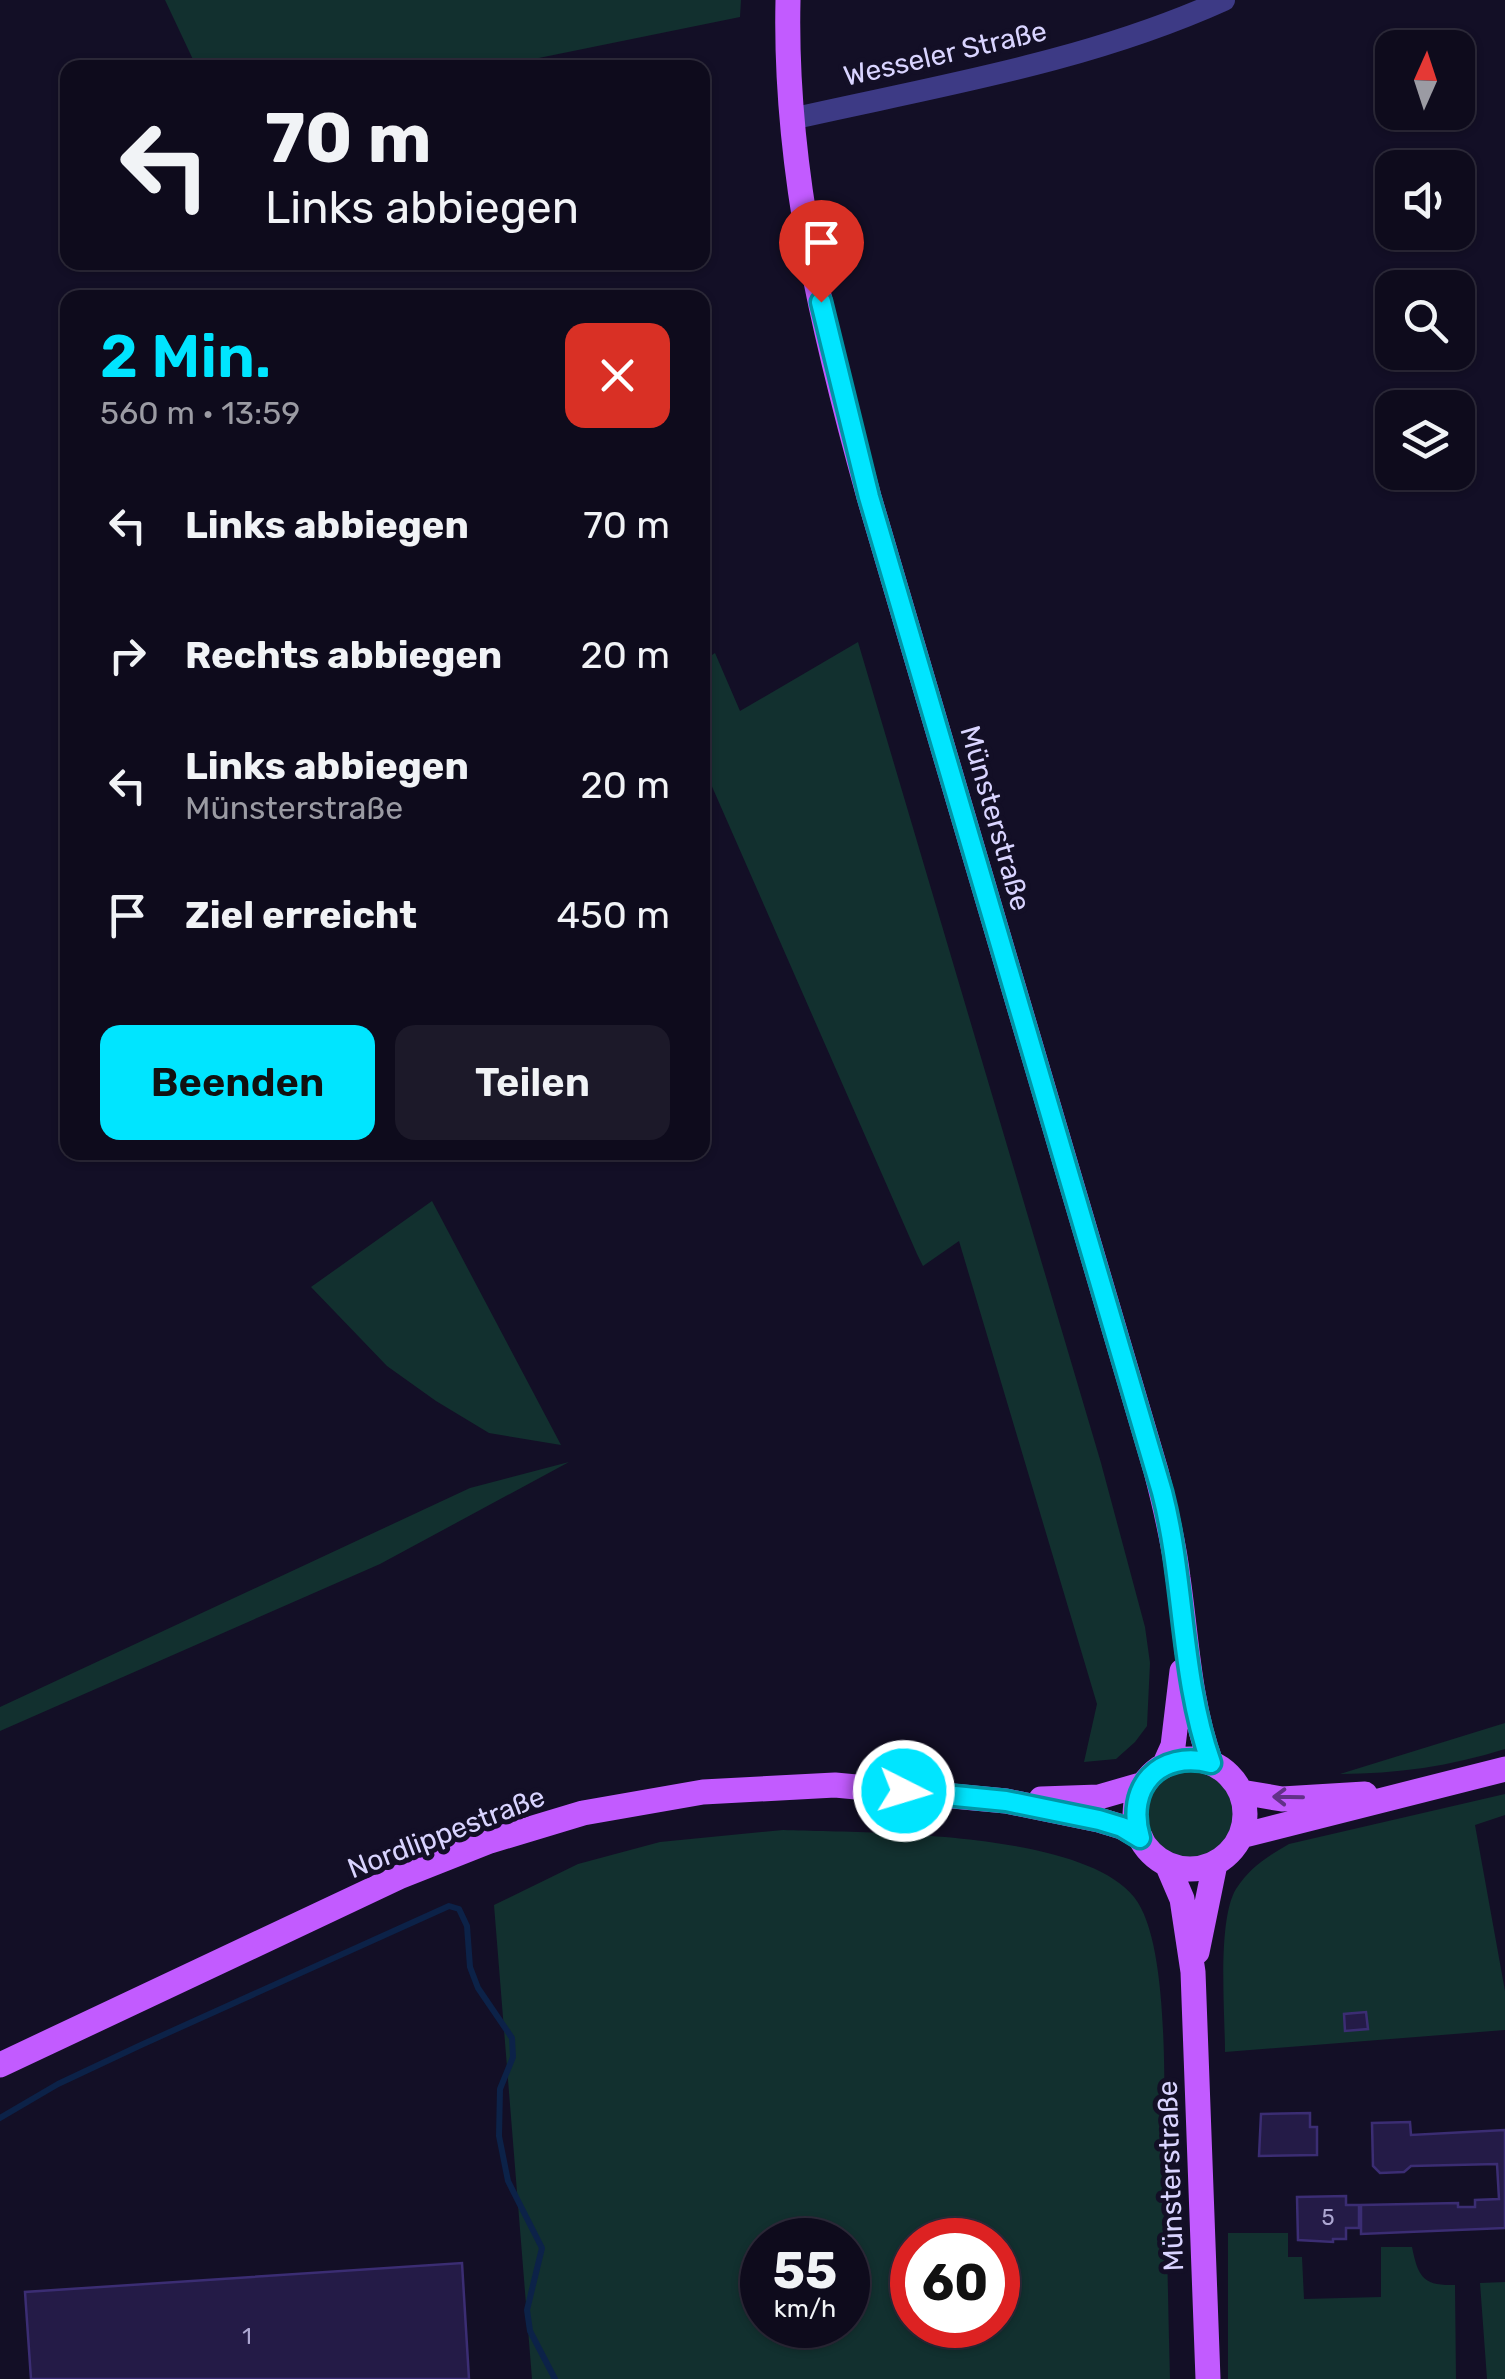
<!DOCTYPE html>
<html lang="de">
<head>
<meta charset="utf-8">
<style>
  body { margin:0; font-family:Rubik,sans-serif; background:#1c1929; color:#f1f3f6; height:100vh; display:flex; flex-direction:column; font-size:38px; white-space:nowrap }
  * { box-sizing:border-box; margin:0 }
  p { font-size:32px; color:#9b9ba3 }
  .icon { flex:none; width:55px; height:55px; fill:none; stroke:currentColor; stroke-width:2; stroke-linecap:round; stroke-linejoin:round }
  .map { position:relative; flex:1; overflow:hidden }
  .panel { position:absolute; left:60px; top:290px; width:650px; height:870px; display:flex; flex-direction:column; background:#0e0b1c; border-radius:20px; box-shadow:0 2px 8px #0004,0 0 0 2px #2e2b3b }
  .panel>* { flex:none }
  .hud { position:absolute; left:60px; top:60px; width:650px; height:210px; border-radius:20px; box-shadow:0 2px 8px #0004,0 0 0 2px #2e2b3b; background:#0e0b1c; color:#f1f3f6; overflow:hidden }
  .needle { width:65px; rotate:3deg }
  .tools { position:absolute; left:1375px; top:30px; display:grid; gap:20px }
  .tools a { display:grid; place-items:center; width:100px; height:100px; border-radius:20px; background:#0e0b1c; box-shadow:0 2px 8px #0004,0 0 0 2px #2e2b3b; font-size:50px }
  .speed { position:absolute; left:740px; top:2218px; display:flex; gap:20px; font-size:50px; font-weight:700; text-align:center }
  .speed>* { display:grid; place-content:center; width:130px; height:130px; border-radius:50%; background:#0e0b1c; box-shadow:0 2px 8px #0004,0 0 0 2px #2e2b3b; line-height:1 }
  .speed small { font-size:25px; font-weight:400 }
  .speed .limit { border:15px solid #d22; background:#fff; color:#111 }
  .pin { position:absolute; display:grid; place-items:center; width:85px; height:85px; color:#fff; margin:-102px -42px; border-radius:50% 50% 50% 0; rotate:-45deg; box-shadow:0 0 10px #0007 }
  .pin .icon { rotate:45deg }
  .me { position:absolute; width:110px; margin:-55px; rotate:95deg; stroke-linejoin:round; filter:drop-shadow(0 0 8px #0008) }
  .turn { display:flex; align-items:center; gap:35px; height:210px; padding:0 40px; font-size:45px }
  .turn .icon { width:130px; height:130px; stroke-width:2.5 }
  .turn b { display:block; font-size:70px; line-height:85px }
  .round { display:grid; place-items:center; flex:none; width:105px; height:105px; border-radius:20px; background:#1c1929 }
  .summary { display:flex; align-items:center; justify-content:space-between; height:170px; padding:0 40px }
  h1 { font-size:60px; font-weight:600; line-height:75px; color:#00e5ff }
  .primary-button { display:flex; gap:20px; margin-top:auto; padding:20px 40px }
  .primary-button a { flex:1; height:115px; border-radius:20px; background:#00e5ff; color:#111; font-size:40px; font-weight:600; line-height:115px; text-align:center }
  .primary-button a+a { background:#1c1929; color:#f1f3f6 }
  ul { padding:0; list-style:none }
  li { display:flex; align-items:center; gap:30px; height:130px; padding:0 40px }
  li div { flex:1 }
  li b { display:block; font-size:38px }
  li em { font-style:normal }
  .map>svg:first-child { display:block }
  .green { fill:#12302f; fill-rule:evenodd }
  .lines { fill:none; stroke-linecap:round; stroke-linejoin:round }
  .stream { stroke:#0c2248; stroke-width:6 }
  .building { fill:#241b47; stroke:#3b2d73; stroke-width:2.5 }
  .minor { stroke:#3d3a85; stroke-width:22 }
  .major { stroke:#c25bff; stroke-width:25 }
  .oneway { stroke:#623188 }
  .route-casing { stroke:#0095a6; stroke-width:25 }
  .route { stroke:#00e5ff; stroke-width:18 }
  .labels { text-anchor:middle; stroke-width:10; stroke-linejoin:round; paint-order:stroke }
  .number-label { font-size:22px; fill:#aca6d1 }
  .street-label { font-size:28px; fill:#d9d4ff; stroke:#130f26 }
</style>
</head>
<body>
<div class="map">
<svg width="1505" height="2379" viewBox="0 0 1505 2379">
  <rect width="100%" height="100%" fill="#130f26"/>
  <!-- green -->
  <path class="green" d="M 165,0 L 741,0 L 740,17 L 494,67 L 197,68 Z
    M 858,642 L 1101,1463 L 1145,1627 L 1150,1663 L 1147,1726 L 1135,1742 L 1116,1759 L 1084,1762 L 1097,1704 L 959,1241 L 923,1266 L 917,1254 L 703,766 L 703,661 L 715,653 L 740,711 Z
    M 432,1201 L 561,1445 L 489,1433 L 436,1401 L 387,1366 L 311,1287 Z
    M 569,1462 L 380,1564 L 0,1731 L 0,1707 L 470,1488 Z
    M 1505,1723 L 1505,1749 C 1451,1766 1396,1774 1340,1774 Z
    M1147 1814a44 44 0 1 1 88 0a44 44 0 1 1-88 0Z
    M 1505,1794 L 1505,1815 L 1475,1825 L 1505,1991 L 1505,2030 L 1225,2052 C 1225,2014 1217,1920 1236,1889 C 1250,1867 1268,1856 1289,1844 Z
    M 783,1830 C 865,1833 1080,1830 1134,1897 C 1171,1943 1163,2098 1165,2159 C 1167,2232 1168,2306 1170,2379 L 532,2379 L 494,1905 L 578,1864 L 660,1842 ZM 848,2240 L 848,2325 L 762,2325 L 762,2240 ZM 998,2240 L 998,2325 L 912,2325 L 912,2240 Z
    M 1228,2233 L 1288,2233 L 1288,2257 L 1302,2257 L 1304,2299 L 1381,2297 L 1381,2247 L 1412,2247 C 1418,2277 1423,2286 1455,2285 L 1456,2379 L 1228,2379 Z
    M 1505,2282 L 1505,2379 L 1487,2379 L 1480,2283 Z"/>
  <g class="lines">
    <!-- stream -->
    <path class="stream" d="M 0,2118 L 58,2084 L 141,2045 L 449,1906 L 459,1909 L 467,1926 L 470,1967 L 478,1988 L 512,2038 L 513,2057 L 500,2089 L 499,2136 L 508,2181 L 542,2248 L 527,2310 L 530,2331 L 555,2379"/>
  </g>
  <!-- building -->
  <path class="building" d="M 1366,2012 L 1368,2029 L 1345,2031 L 1344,2014 Z
    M 1310,2113 L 1310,2127 L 1317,2127 L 1317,2155 L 1259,2156 L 1261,2114 Z
    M 1410,2122 L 1411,2135 L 1505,2130 L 1505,2228 L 1361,2234 L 1361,2205 L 1458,2203 L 1458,2207 L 1475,2207 L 1475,2200 L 1499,2199 L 1497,2164 L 1411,2166 L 1404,2172 L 1380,2173 L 1373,2166 L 1372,2123 Z
    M 1346,2196 L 1346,2205 L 1359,2205 L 1359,2228 L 1346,2228 L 1346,2239 L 1333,2239 L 1333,2242 L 1298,2240 L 1297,2197 Z
    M 462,2263 L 469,2379 L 31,2379 L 25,2292 Z"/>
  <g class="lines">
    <!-- minor -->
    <path class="minor" d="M 791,119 C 937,86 1087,62 1224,0"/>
    <!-- major -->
    <path class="major" d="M 788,0 C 784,169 824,335 869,497 L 1156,1471 C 1165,1506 1174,1542 1178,1578 C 1187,1640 1189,1703 1211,1763
      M1135 1814a55 55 0 1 1 110 0a55 55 0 1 1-110 0Z
      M 1164,1766 L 1173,1746 L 1182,1671
      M 1241,1792 L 1282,1799 L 1365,1794
      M 1041,1799 L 1099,1797 L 1144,1784
      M 1241,1836 L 1505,1769
      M 1167,1864 L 1182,1899 L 1193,1972 L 1208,2379
      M 1197,1952 L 1215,1864
      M 0,2065 L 399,1877 L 490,1841 L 583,1813 L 703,1792 L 835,1785 L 1006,1801 L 1099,1820 L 1122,1827 L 1141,1838"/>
  </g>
  <!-- one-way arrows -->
  <defs><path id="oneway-shaft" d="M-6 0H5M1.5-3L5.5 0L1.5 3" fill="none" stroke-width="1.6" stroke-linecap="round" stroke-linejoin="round" transform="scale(2.5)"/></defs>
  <use class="oneway" href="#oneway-shaft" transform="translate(1288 1797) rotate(-179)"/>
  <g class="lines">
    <!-- route casing -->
    <g class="route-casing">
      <path id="route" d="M 821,302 L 869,497 L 1162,1492 C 1185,1581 1180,1676 1211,1763 C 1159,1750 1125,1787 1140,1838 L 1122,1827 L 1099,1820 L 1006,1801 L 904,1791"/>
    </g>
    <!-- route -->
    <use href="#route" class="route"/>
  </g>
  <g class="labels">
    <!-- number labels -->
    <g class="number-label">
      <text x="1328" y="2225">5</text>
      <text x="247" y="2344">1</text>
    </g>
    <!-- street labels -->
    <g class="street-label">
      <text transform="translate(945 53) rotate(-13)" y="10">Wesseler Straße</text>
      <text transform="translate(996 818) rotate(74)" y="10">Münsterstraße</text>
      <text transform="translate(446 1832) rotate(-21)" y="10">Nordlippestraße</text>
      <text transform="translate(1170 2176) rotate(-92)" y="10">Münsterstraße</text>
    </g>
  </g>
</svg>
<div class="tools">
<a><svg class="needle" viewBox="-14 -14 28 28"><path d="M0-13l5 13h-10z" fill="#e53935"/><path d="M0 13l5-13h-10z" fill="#9b9ba3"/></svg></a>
<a><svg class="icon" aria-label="sound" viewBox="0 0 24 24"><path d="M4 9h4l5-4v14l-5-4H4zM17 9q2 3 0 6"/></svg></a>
<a><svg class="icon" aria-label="search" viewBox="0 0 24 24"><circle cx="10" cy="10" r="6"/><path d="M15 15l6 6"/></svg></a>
<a><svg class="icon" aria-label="layers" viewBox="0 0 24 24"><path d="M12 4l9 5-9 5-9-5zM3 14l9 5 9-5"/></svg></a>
</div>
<div class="speed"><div>55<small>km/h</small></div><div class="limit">60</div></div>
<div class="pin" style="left:821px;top:302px;background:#d93025"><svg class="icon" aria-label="arrive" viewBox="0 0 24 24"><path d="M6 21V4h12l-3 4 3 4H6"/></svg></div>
<svg class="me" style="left:904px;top:1791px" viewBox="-20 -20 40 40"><circle r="17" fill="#00e5ff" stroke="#fff" stroke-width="3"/><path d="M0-11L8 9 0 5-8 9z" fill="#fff"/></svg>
<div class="hud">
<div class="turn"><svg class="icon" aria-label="left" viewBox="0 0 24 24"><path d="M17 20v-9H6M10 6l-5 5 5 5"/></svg><div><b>70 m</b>Links abbiegen</div></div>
</div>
<section class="panel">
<div class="summary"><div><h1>2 Min.</h1><p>560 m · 13:59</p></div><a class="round" style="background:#d93025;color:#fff"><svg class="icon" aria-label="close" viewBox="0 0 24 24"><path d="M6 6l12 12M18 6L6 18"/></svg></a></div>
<ul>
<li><svg class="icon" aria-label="left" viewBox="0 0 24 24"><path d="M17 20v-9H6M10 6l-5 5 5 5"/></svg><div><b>Links abbiegen</b></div><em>70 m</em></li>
<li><svg class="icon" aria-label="right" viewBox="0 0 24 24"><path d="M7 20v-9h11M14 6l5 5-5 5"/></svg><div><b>Rechts abbiegen</b></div><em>20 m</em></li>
<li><svg class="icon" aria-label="left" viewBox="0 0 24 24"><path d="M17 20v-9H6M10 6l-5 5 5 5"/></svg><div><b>Links abbiegen</b><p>Münsterstraße</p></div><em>20 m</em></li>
<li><svg class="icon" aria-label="arrive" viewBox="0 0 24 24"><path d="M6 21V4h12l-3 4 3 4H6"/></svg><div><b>Ziel erreicht</b></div><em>450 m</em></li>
</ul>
<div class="primary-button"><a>Beenden</a><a>Teilen</a></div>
</section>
</div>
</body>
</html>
